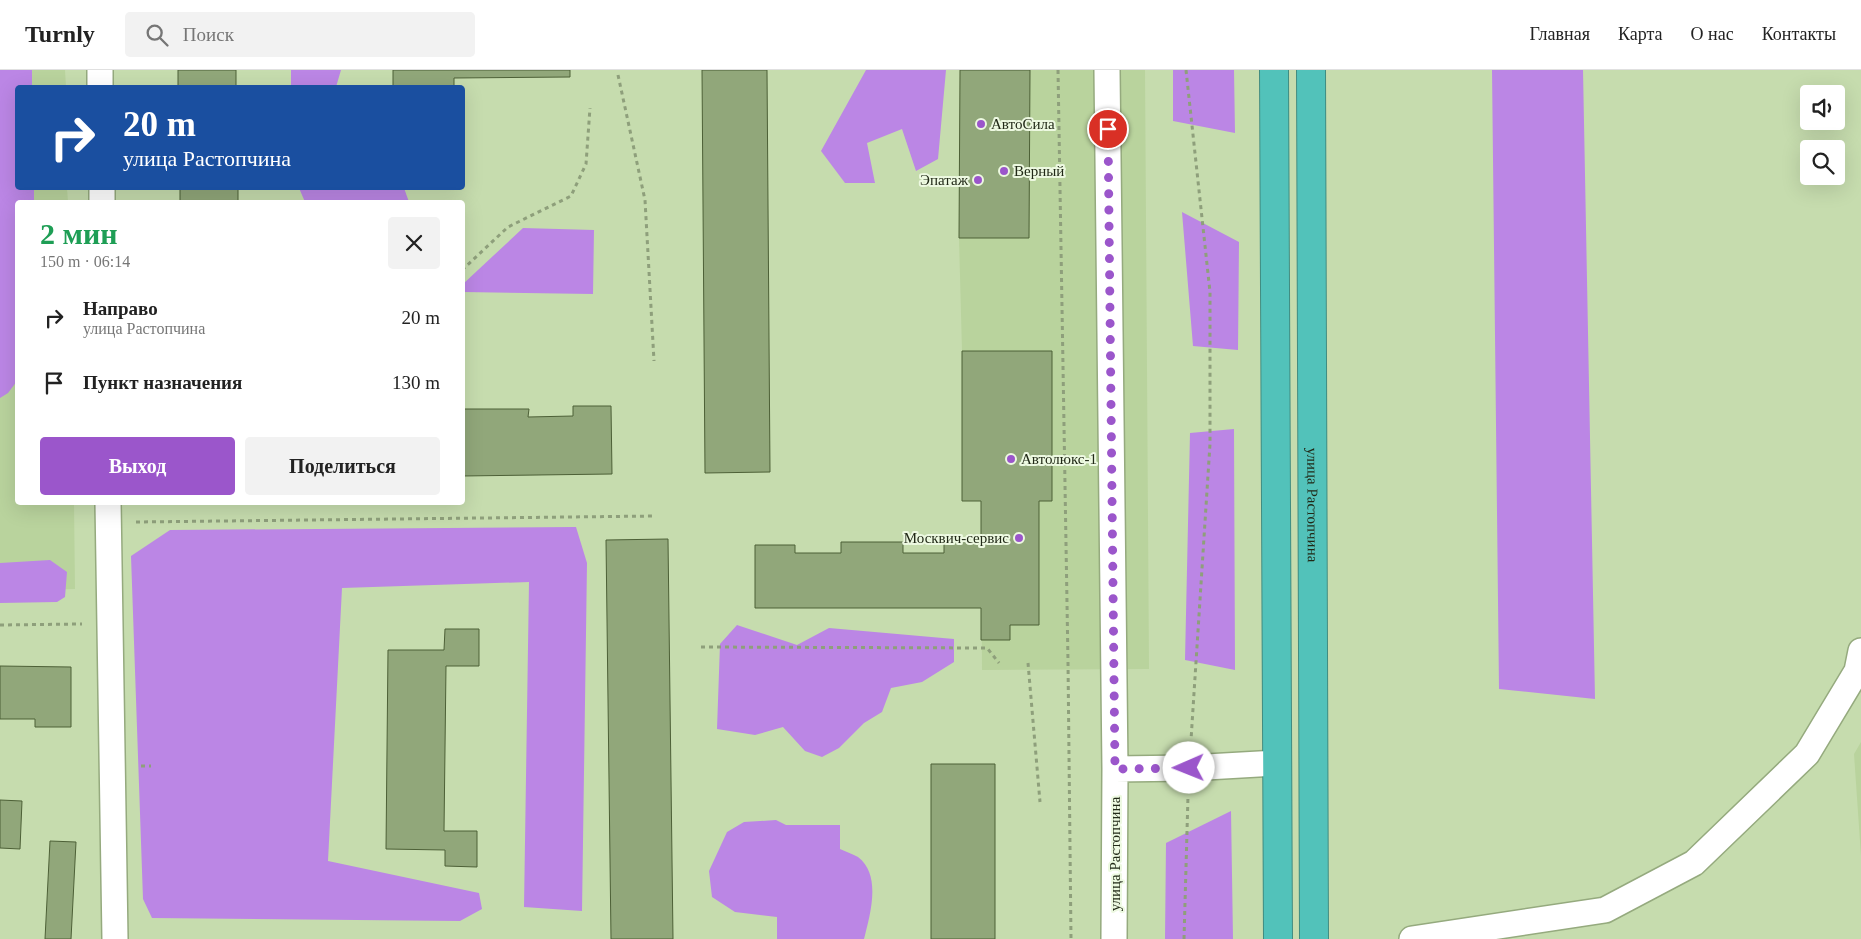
<!DOCTYPE html>
<html lang="ru">
<head>
<meta charset="utf-8">
<style>
  body { margin:0; font-family:"Times New Roman",serif; background:#f2f2f2; color:#222; height:100vh; display:flex; flex-direction:column; font-size:19px; white-space:nowrap }
  * { box-sizing:border-box; margin:0 }
  p { font-size:16px; color:#767676 }
  .icon { flex:none; width:28px; height:28px; fill:none; stroke:currentColor; stroke-width:2; stroke-linecap:round; stroke-linejoin:round }
  .map { position:relative; flex:1; overflow:hidden }
  .details { position:absolute; left:15px; top:130px; width:450px; height:305px; display:flex; flex-direction:column; background:#fff; border-radius:5px; box-shadow:0 5px 20px #0002 }
  .details>* { flex:none }
  .top-card { position:absolute; left:15px; top:15px; width:450px; height:105px; border-radius:5px; box-shadow:0 5px 20px #0002; background:#1a4fa0; color:#fff; overflow:hidden }
  .tools { position:absolute; left:1800px; top:15px; display:grid; gap:10px }
  .tools a { display:grid; place-items:center; width:45px; height:45px; border-radius:5px; background:#fff; box-shadow:0 5px 20px #0002; font-size:25px }
  .pin { position:absolute; display:grid; place-items:center; width:42px; height:42px; color:#fff; margin:-21px; border:2px solid #fff; border-radius:50%; box-shadow:0 1px 5px #0007 }
  .me { position:absolute; width:55px; margin:-28px; rotate:269deg; stroke-linejoin:round; filter:drop-shadow(0 0 4px #0008) }
  .turn { display:flex; align-items:center; gap:18px; height:105px; padding:0 25px; font-size:22px }
  .turn .icon { width:65px; height:65px; stroke-width:2.5 }
  .turn b { display:block; font-size:35px; line-height:42px }
  .round { display:grid; place-items:center; flex:none; width:52px; height:52px; border-radius:5px; background:#f2f2f2 }
  .head { display:flex; align-items:center; justify-content:space-between; height:85px; padding:0 25px }
  h1 { font-size:30px; font-weight:800; line-height:38px; color:#1e9e55 }
  .button { display:flex; gap:10px; margin-top:auto; padding:10px 25px }
  .button a { flex:1; height:58px; border-radius:5px; background:#9b56cb; color:#fff; font-size:20px; font-weight:800; line-height:58px; text-align:center }
  .button a+a { background:#f2f2f2; color:#222 }
  ul { padding:0; list-style:none }
  li { display:flex; align-items:center; gap:15px; height:65px; padding:0 25px }
  li div { flex:1 }
  li b { display:block; font-size:19px }
  li em { font-style:normal }
  header { display:flex; align-items:center; gap:30px; box-sizing:border-box; height:70px; padding:0 25px; background:#fff; border-bottom:1px solid #e0e0e0 }
  header strong { font-size:24px }
  nav { display:flex; gap:28px; margin-inline-start:auto; font-size:18px }
  .search { width:350px; height:45px; background:#f2f2f2; display:flex; align-items:center; gap:12px; box-sizing:border-box; padding:0 18px; border-radius:5px; color:#767676; font-size:19px }
  .map>svg:first-child { display:block }
  .built { fill:#b9d39d }
  .green { fill:#bb86e5 }
  .building { fill:#91a77a; stroke:#4d6037 }
  .lines { fill:none; stroke-linecap:round; stroke-linejoin:round }
  .street-casing { stroke:#95aa7e; stroke-width:28 }
  .highway-casing { stroke:#418c81; stroke-width:30 }
  .path { stroke:#8e9f7b; stroke-width:3; stroke-dasharray:4 4; stroke-linecap:butt }
  .street { stroke:#fff; stroke-width:25 }
  .highway { stroke:#52c2ba; stroke-width:28 }
  .route { stroke:#9b56cb; stroke-width:9; stroke-dasharray:0 16.2 }
  .poi-dot { fill:#9b56cb; stroke:#edf9e1; stroke-width:2 }
  .labels { text-anchor:middle; stroke-width:4; stroke-linejoin:round; paint-order:stroke }
  .poi-label { font-size:15px; fill:#212917; stroke:#edf9e1; text-anchor:start }
  .street-label { font-size:15px; fill:#212917; stroke:#edf9e1 }
</style>
</head>
<body>
<header>
<strong>Turnly</strong>
<div class="search"><svg class="icon" aria-label="search" viewBox="0 0 24 24"><circle cx="10" cy="10" r="6"/><path d="M15 15l6 6"/></svg>Поиск</div>
<nav><a>Главная</a><a>Карта</a><a>О нас</a><a>Контакты</a></nav>
</header>
<div class="map">
<svg width="1861" height="869" viewBox="0 0 1861 869">
  <rect width="100%" height="100%" fill="#c6dcae"/>
  <!-- built -->
  <path class="built" d="M 0,0 L 65,0 L 66,17 L 18,18 L 18,118 L 67,118 L 68,132 L 18,132 L 18,432 L 74,433 L 75,519 L 0,521 Z
    M 960,0 L 1145,0 L 1149,599 L 982,600 L 981,431 L 962,431 L 962,281 L 959,168 Z
    M 1861,672 L 1861,786 L 1854,684 Z"/>
  <!-- green -->
  <path class="green" d="M 0,0 L 32,0 L 32,17 L 18,18 L 18,118 L 34,118 L 34,132 L 18,132 L 17,311 L 8,323 L 0,328 Z
    M 291,0 L 341,0 L 336,17 L 291,18 Z
    M 866,0 L 946,0 L 938,89 L 916,101 L 902,59 L 867,73 L 875,113 L 845,113 L 821,81 Z
    M 1173,0 L 1234,0 L 1235,63 L 1173,51 Z
    M 1492,0 L 1583,0 L 1595,629 L 1499,619 Z
    M 299,118 L 404,118 L 409,132 L 305,132 Z
    M 1182,142 L 1239,172 L 1238,280 L 1193,276 Z
    M 523,158 L 594,160 L 593,224 L 463,222 L 463,214 Z
    M 1234,359 L 1235,600 L 1185,590 L 1190,363 Z
    M 576,457 L 587,493 L 582,841 L 524,837 L 529,512 L 342,518 L 328,791 L 479,823 L 482,839 L 460,851 L 152,848 L 143,829 L 131,486 L 170,460 Z
    M 50,490 L 67,502 L 65,527 L 57,532 L 0,533 L 0,493 Z
    M 737,555 L 797,575 L 829,558 L 954,569 L 954,592 L 922,612 L 891,618 L 882,642 L 864,653 L 839,678 L 822,687 L 805,681 L 783,657 L 755,665 L 717,659 L 720,574 Z
    M 1231,741 L 1233,869 L 1165,869 L 1166,773 Z
    M 776,750 L 786,755 L 840,755 L 840,779 C 846,782 853,784 858,787 C 882,805 870,845 864,869 L 777,869 L 777,847 L 735,842 L 712,827 L 709,801 L 727,762 L 744,752 Z"/>
  <!-- building -->
  <path class="building" d="M 178,0 L 236,0 L 236,18 L 178,18 Z
    M 393,0 L 570,0 L 570,7 L 454,8 L 454,18 L 393,18 Z
    M 702,0 L 767,0 L 770,402 L 705,403 Z
    M 960,0 L 1030,0 L 1029,168 L 959,168 Z
    M 180,118 L 238,118 L 238,132 L 180,132 Z
    M 962,281 L 1052,281 L 1052,431 L 1039,431 L 1039,555 L 1010,555 L 1010,570 L 981,570 L 981,538 L 755,538 L 755,475 L 795,475 L 795,483 L 841,483 L 841,472 L 903,472 L 903,483 L 944,483 L 944,472 L 981,472 L 981,431 L 962,431 Z
    M 573,336 L 611,336 L 612,404 L 462,406 L 462,339 L 529,339 L 528,347 L 573,346 Z
    M 668,469 L 673,869 L 611,869 L 606,470 Z
    M 445,559 L 479,559 L 479,596 L 446,596 L 444,761 L 477,761 L 477,797 L 445,796 L 445,780 L 386,779 L 388,580 L 444,580 Z
    M 0,596 L 71,597 L 71,657 L 35,657 L 35,649 L 0,649 Z
    M 931,694 L 995,694 L 995,869 L 931,869 Z
    M 0,730 L 22,731 L 20,779 L 0,778 Z
    M 50,771 L 76,772 L 71,869 L 45,869 Z"/>
  <g class="lines">
    <!-- street casing -->
    <g class="street-casing">
      <path id="street" d="M 100,0 L 100,18
        M 1107,0 L 1115,699 L 1114,869
        M 102,118 L 102,132
        M 108,432 L 115,869
        M 1115,699 L 1189,698 L 1278,693
        M 1412,869 L 1605,840 L 1694,793 L 1807,684 L 1857,601 L 1861,581"/>
    </g>
    <!-- highway casing -->
    <g class="highway-casing">
      <g id="highway">
        <path d="M 1274,0 L 1278,869"/>
        <path id="s1" d="M 1311,0 L 1314,869"/>
      </g>
    </g>
    <!-- path -->
    <path class="path" d="M 1058,0 L 1068,592 L 1071,869
      M 1186,0 L 1210,222 L 1210,374 L 1191,670
      M 618,5 L 645,130 L 654,291
      M 462,200 L 508,157 L 571,126 L 586,94 L 590,38
      M 136,452 L 655,446
      M 0,555 L 82,554
      M 701,577 L 987,578 L 999,593
      M 1028,593 L 1040,732
      M 141,696 L 151,696
      M 1184,869 L 1188,726"/>
    <!-- street -->
    <use href="#street" class="street"/>
    <!-- highway -->
    <use href="#highway" class="highway"/>
  </g>
  <g class="lines">
    <!-- route -->
    <path class="route" d="M 1108,59 L 1115,699 L 1189,698"/>
  </g>
  <!-- markers -->
  <g class="poi-dot">
    <circle cx="981" cy="54" r="5"/>
    <circle cx="1004" cy="101" r="5"/>
    <circle cx="978" cy="110" r="5"/>
    <circle cx="1011" cy="389" r="5"/>
    <circle cx="1019" cy="468" r="5"/>
  </g>
  <g class="labels">
    <!-- poi labels -->
    <g class="poi-label">
      <text x="991" y="59">АвтоСила</text>
      <text x="1014" y="106">Верный</text>
      <text x="968" y="115" text-anchor="end">Эпатаж</text>
      <text x="1021" y="394">Автолюкс-1</text>
      <text x="1009" y="473" text-anchor="end">Москвич-сервис</text>
    </g>
    <!-- street labels -->
    <g class="street-label">
      <text dy="5" stroke="none"><textPath href="#s1" startOffset="435">улица Растопчина</textPath></text>
      <text transform="translate(1115 784) rotate(-90)" y="5">улица Растопчина</text>
    </g>
  </g>
</svg>
<div class="tools">
<a><svg class="icon" aria-label="sound" viewBox="0 0 24 24"><path d="M4 9h4l5-4v14l-5-4H4zM17 9q2 3 0 6"/></svg></a>
<a><svg class="icon" aria-label="search" viewBox="0 0 24 24"><circle cx="10" cy="10" r="6"/><path d="M15 15l6 6"/></svg></a>
</div>
<div class="pin" style="left:1108px;top:59px;background:#d93025"><svg class="icon" aria-label="arrive" viewBox="0 0 24 24"><path d="M6 21V4h12l-3 4 3 4H6"/></svg></div>
<svg class="me" style="left:1189px;top:698px" viewBox="-20 -20 40 40"><circle r="19" fill="#fff"/><path d="M0-13L10 11 0 6-10 11z" fill="#9b56cb"/></svg>
<div class="top-card">
<div class="turn"><svg class="icon" aria-label="right" viewBox="0 0 24 24"><path d="M7 20v-9h11M14 6l5 5-5 5"/></svg><div><b>20 m</b>улица Растопчина</div></div>
</div>
<section class="details">
<div class="head"><div><h1>2 мин</h1><p>150 m · 06:14</p></div><a class="round"><svg class="icon" aria-label="close" viewBox="0 0 24 24"><path d="M6 6l12 12M18 6L6 18"/></svg></a></div>
<ul>
<li><svg class="icon" aria-label="right" viewBox="0 0 24 24"><path d="M7 20v-9h11M14 6l5 5-5 5"/></svg><div><b>Направо</b><p>улица Растопчина</p></div><em>20 m</em></li>
<li><svg class="icon" aria-label="arrive" viewBox="0 0 24 24"><path d="M6 21V4h12l-3 4 3 4H6"/></svg><div><b>Пункт назначения</b></div><em>130 m</em></li>
</ul>
<div class="button"><a>Выход</a><a>Поделиться</a></div>
</section>
</div>
</body>
</html>
